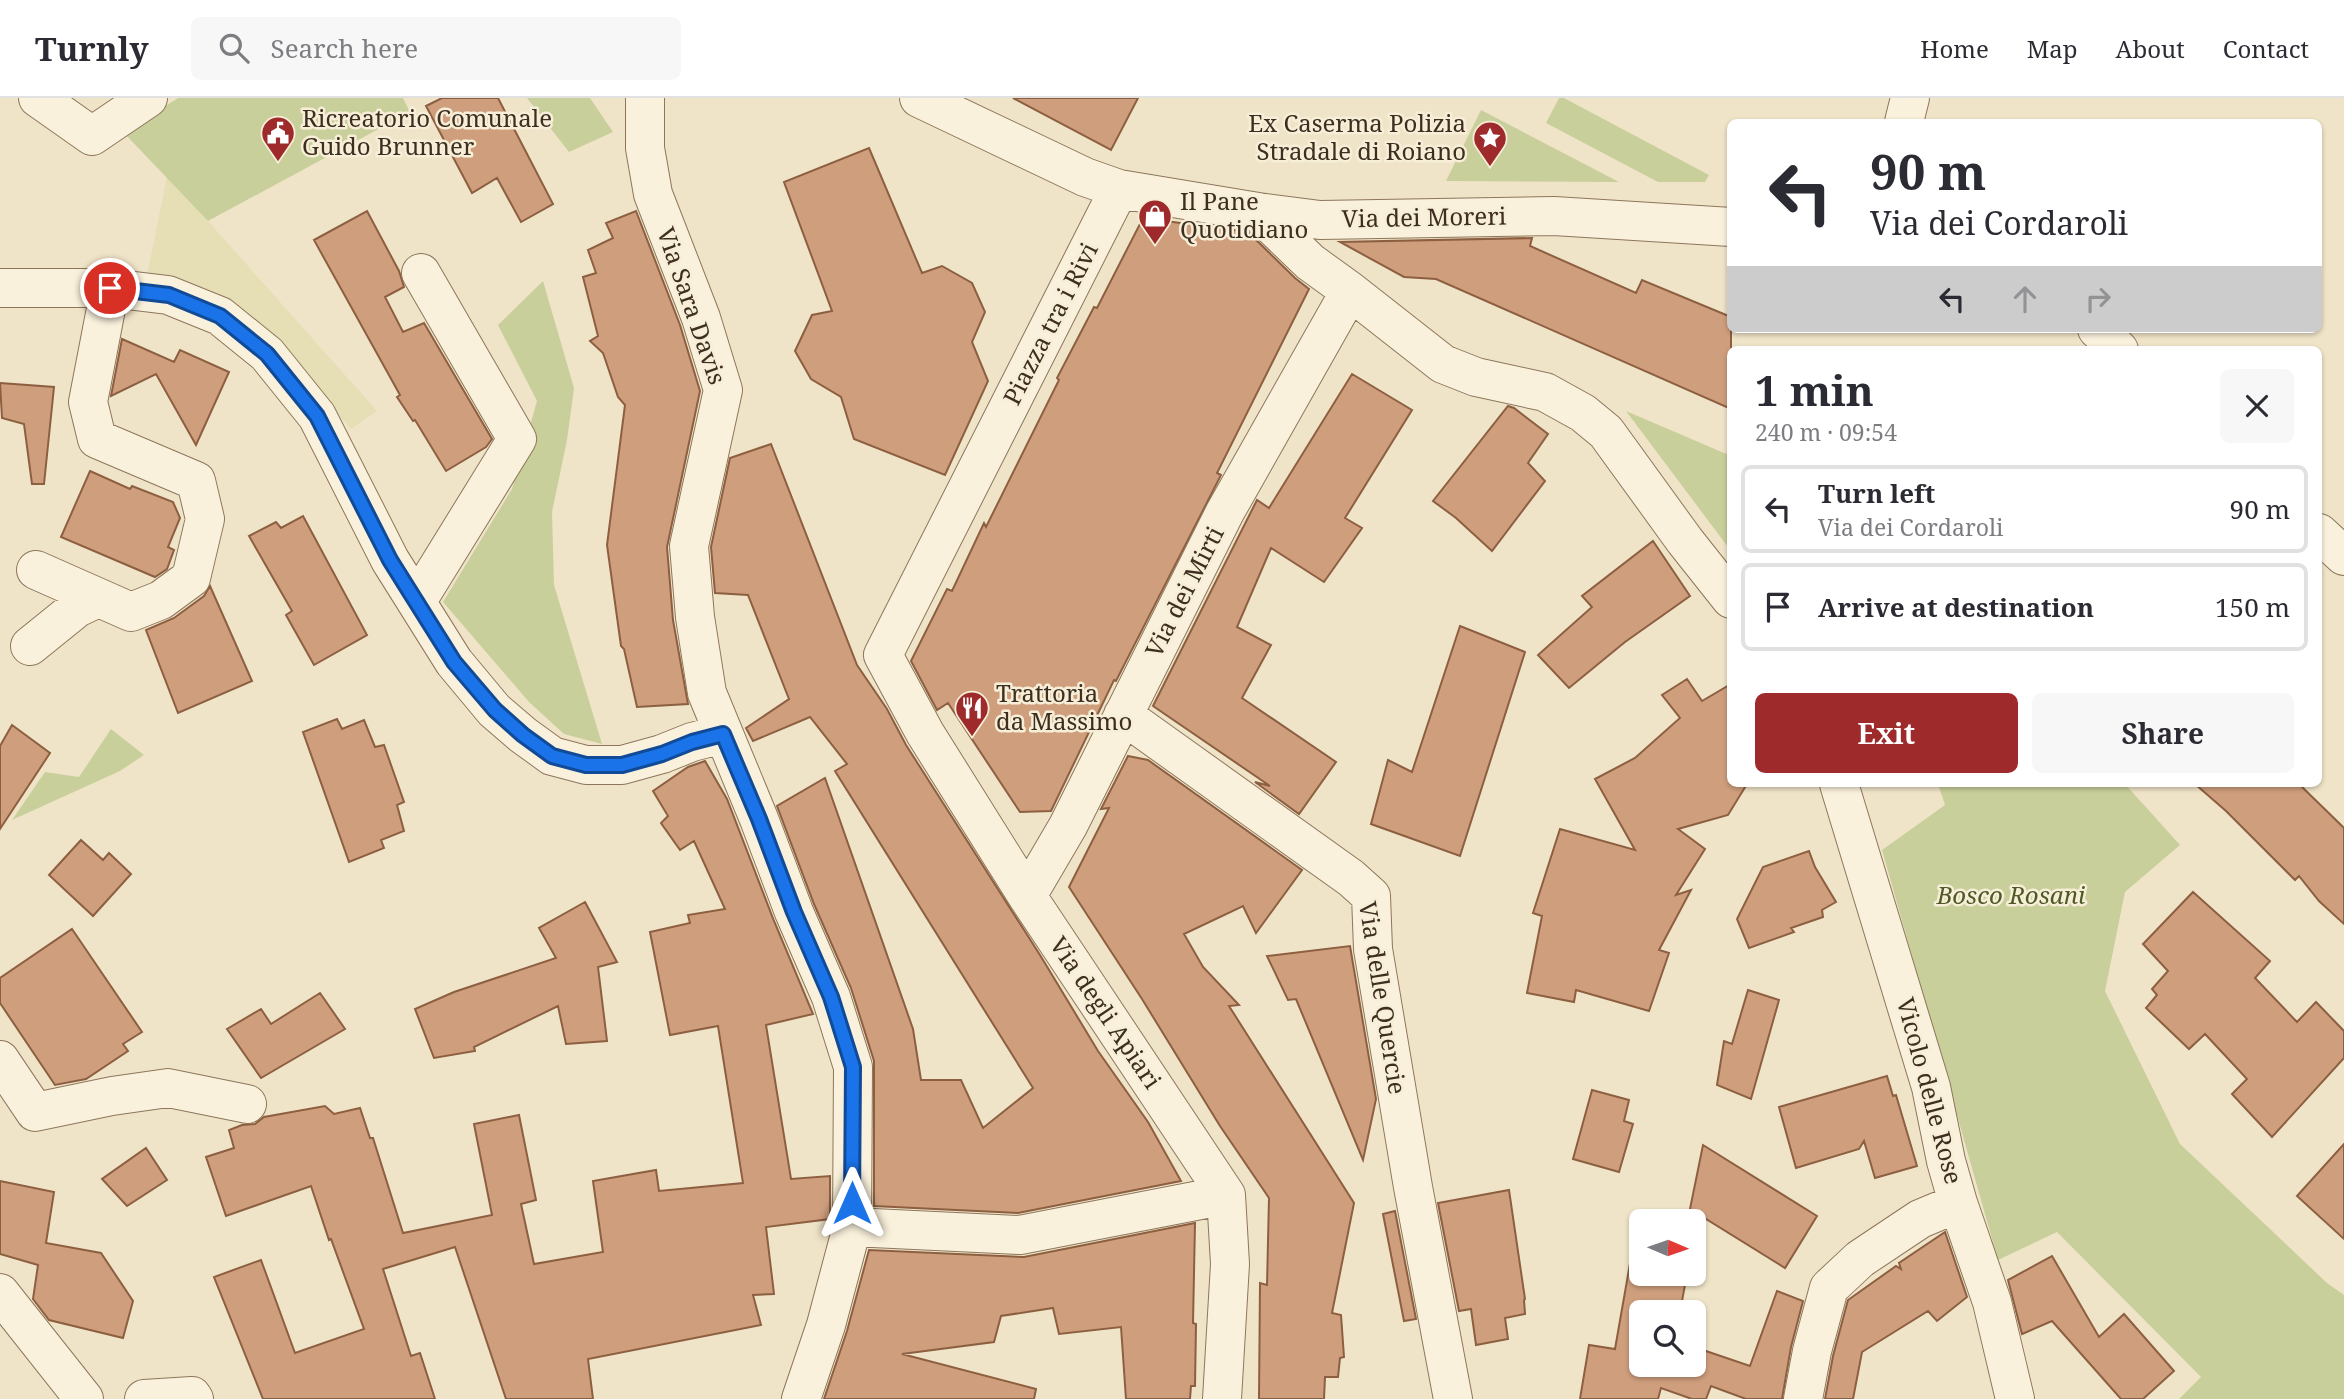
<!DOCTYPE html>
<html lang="en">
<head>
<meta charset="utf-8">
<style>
  body { margin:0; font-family:"Noto Serif",serif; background:#f7f7f7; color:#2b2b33; height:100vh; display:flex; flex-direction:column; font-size:26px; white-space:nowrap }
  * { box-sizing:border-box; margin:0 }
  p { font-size:23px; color:#7c7c81 }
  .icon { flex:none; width:38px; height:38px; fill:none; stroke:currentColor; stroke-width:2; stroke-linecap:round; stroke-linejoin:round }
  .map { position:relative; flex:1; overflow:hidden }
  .details { position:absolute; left:1727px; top:248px; width:595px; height:441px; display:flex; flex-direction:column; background:#fff; border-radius:10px; box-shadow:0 2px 5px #0004 }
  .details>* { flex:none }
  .hud { position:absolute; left:1727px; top:21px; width:595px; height:214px; border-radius:10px; box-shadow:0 2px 5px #0004; background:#fff; color:#2b2b33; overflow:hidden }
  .needle { width:46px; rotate:92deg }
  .buttons { position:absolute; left:1629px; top:1111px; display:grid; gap:14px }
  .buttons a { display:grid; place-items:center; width:77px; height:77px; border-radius:10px; background:#fff; box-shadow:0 2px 5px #0004; font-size:35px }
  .pin { position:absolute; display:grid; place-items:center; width:60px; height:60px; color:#fff; margin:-30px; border:4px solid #fff; border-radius:50%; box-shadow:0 2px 7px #0007 }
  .me { position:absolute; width:77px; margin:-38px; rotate:0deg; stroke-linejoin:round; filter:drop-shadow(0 0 5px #0008) }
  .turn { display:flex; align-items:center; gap:24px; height:147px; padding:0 28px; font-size:32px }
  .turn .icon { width:91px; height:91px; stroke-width:2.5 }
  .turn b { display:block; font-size:49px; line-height:60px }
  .lanes { display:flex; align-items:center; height:66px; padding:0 28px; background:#0003; justify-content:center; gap:35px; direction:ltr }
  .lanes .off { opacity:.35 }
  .round { display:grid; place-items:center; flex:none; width:74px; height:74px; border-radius:10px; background:#f7f7f7 }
  .overview { display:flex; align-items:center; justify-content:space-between; height:119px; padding:0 28px }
  h1 { font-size:42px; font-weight:700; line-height:52px }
  .primary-button { display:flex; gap:14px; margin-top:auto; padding:14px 28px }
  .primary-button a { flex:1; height:80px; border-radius:10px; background:#9e2a2b; color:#fff; font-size:28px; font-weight:700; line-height:80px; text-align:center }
  .primary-button a+a { background:#f7f7f7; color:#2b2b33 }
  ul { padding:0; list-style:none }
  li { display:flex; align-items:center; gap:21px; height:88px; margin:0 14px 10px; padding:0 14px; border:4px solid #e1e1e2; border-radius:10px }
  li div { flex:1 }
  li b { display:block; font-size:26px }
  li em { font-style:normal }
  header { display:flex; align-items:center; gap:42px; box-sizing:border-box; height:98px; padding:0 35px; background:#fff; border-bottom:2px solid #e1e1e2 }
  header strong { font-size:33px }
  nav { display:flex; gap:38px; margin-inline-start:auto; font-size:24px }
  .search { width:490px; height:63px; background:#f7f7f7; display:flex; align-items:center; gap:18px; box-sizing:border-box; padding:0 24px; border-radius:10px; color:#7c7c81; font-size:26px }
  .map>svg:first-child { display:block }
  .farmland { fill:#e6deb5 }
  .green { fill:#c9cf9b }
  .building { fill:#cf9f7d; stroke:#8d5f41; stroke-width:2 }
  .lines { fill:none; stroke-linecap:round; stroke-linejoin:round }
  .minor-casing { stroke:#8d765c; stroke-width:40 }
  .minor { stroke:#faf1dc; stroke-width:38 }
  .route-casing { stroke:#114b97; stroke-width:18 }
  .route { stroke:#1a73e8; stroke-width:12 }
  .labels { text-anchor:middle; stroke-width:5; stroke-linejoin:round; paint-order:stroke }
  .poi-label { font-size:24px; fill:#3d2e20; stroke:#f7eed8; text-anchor:start }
  .street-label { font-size:24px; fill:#3d2e20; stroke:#f7eed8 }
  .park-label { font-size:24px; font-style:italic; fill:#4d5a26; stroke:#f7eed8 }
</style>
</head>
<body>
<header>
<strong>Turnly</strong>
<div class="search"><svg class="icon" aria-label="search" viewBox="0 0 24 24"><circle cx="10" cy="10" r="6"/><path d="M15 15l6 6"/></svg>Search here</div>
<nav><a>Home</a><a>Map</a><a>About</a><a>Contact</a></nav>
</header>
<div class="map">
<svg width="2344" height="1301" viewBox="0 0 2344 1301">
  <rect width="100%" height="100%" fill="#f0e4c8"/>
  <!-- farmland -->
  <path class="farmland" d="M 167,79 L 208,123 L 377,313 L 351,331 L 285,258 L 146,183 Z"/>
  <!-- green -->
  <path class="green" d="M 178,0 L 403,0 L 410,14 L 208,123 L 124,35 Z
    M 527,0 L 590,0 L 613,34 L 569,54 Z
    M 1559,0 L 1564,0 L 1709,77 L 1705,84 L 1658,84 L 1546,25 Z
    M 1481,12 L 1619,84 L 1446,83 Z
    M 543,183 L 574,290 L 567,342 L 552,414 L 554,487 L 602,646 L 564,636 L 529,604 L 443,504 L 512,391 L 537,303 L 498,227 Z
    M 1626,313 L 1731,358 L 1731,453 Z
    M 111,631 L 144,657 L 120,673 L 12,722 L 45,674 L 79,679 Z
    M 1938,686 L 2125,686 L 2180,747 L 2125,794 L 2105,893 L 2180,1046 L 2327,1185 L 2344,1197 L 2344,1301 L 2179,1301 L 2201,1279 L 2057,1134 L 1998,1162 L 1882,752 L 1945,707 Z"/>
  <!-- building -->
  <path class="building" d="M 442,0 L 498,0 L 553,106 L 521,124 L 497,80 L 472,95 L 426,8 Z
    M 1013,0 L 1138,0 L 1111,52 Z
    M 869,50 L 922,175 L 942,168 L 972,185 L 985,214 L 972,244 L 988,283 L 945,377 L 854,341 L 841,299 L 811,281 L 795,253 L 812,217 L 832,213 L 784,84 Z
    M 367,113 L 399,173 L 404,189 L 385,199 L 403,234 L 424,225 L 492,341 L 486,349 L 446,373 L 415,322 L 413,323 L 397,299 L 400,297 L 314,142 Z
    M 636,113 L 680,227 L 700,293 L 667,449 L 673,522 L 688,606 L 637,609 L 624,551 L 621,548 L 607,447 L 625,307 L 618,299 L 603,255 L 590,243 L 598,238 L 583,179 L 596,175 L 588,152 L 613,140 L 606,125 Z
    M 1143,120 L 1248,134 L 1295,180 L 1309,191 L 1217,375 L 1221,377 L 1116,583 L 1114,582 L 1051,713 L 1020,714 L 948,605 L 937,612 L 911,563 L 947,491 L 952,493 L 984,425 L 986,429 L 1059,282 L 1057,280 L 1094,209 L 1097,210 Z
    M 1532,140 L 1530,148 L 1636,195 L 1642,182 L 1731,219 L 1731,311 L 1436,181 L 1404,179 L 1340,144 Z
    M 122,241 L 174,264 L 180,252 L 229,274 L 196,347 L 156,276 L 111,298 Z
    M 1352,276 L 1412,312 L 1345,420 L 1362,430 L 1324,484 L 1271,450 L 1237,529 L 1271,547 L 1242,600 L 1336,664 L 1299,716 L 1255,684 L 1270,688 L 1153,608 L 1257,402 L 1269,410 Z
    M 0,285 L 54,289 L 44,386 L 32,386 L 24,326 L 2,320 Z
    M 1508,308 L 1514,310 L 1548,336 L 1528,365 L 1545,383 L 1492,453 L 1456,420 L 1433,403 Z
    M 771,346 L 857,567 L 887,611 L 906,647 L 1040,857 L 1098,953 L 1148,1024 L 1181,1083 L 1018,1115 L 874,1108 L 874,963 L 851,890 L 814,806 L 777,708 L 825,680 L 913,931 L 921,982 L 961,982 L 983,1030 L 1033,990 L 835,673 L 847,666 L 810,619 L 753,643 L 746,630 L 789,601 L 748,497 L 715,495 L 711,449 L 730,360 Z
    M 90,373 L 130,391 L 132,388 L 173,404 L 180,420 L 168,449 L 174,452 L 167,471 L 155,479 L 61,439 Z
    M 303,418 L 367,537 L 314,567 L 286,517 L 292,513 L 249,438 L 276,424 L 281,430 Z
    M 1653,443 L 1690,498 L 1625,544 L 1569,590 L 1538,557 L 1592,509 L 1582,498 Z
    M 210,488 L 252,583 L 178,615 L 146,532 L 174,520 L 204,498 Z
    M 1460,528 L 1525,554 L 1460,758 L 1371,726 L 1388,662 L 1412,674 Z
    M 1687,581 L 1702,603 L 1731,586 L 1731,686 L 1747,686 L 1728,717 L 1678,731 L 1705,751 L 1676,797 L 1691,792 L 1659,852 L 1669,855 L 1649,913 L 1576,892 L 1574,904 L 1527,895 L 1542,818 L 1533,815 L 1560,731 L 1635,752 L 1595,681 L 1635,660 L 1680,620 L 1662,597 Z
    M 337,621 L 342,631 L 364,622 L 375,649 L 384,647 L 404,704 L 397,707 L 404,733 L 381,742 L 384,750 L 349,764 L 303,634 Z
    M 12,627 L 50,655 L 0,731 L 0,648 Z
    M 1128,658 L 1148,662 L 1302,772 L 1256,835 L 1243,808 L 1184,836 L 1203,869 L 1239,907 L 1229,908 L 1354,1105 L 1332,1215 L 1341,1217 L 1344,1259 L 1340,1260 L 1338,1279 L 1325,1279 L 1324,1301 L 1259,1301 L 1260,1185 L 1267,1187 L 1269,1100 L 1220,1028 L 1142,901 L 1069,789 L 1109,710 L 1101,711 Z
    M 705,663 L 727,701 L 774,823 L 813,916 L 766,927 L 791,1081 L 830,1078 L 830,1121 L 766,1129 L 774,1196 L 753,1197 L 761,1227 L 588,1261 L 593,1301 L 506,1301 L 455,1149 L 383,1171 L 411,1258 L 420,1255 L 435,1301 L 263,1301 L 214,1179 L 261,1162 L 295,1255 L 364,1231 L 331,1141 L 329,1142 L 311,1088 L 226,1118 L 206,1059 L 234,1050 L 229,1032 L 242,1027 L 255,1026 L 264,1019 L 325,1008 L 334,1016 L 360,1010 L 370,1040 L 373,1040 L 403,1135 L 492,1117 L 474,1026 L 519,1017 L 536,1102 L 521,1106 L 534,1166 L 603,1154 L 593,1083 L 656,1072 L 659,1093 L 743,1085 L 718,928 L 670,937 L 650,834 L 690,825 L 688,817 L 725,811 L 694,743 L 680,752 L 661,725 L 668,718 L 653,693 L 688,669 Z
    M 2195,686 L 2299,686 L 2344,730 L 2344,826 L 2319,803 L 2299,778 L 2295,782 L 2226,713 Z
    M 81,742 L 103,762 L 109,755 L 131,776 L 93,818 L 49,777 Z
    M 1809,753 L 1815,769 L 1836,804 L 1822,812 L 1823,819 L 1791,830 L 1794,834 L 1749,850 L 1737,821 L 1763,769 Z
    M 2193,794 L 2270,863 L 2255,880 L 2297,924 L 2316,904 L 2344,933 L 2344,960 L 2272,1039 L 2232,996 L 2247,981 L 2205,936 L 2189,951 L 2146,910 L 2157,897 L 2152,891 L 2168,873 L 2143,846 Z
    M 585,804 L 617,864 L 598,869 L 607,943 L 566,946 L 558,908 L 474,949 L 475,953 L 434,960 L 415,911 L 454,894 L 556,860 L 539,830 Z
    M 72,831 L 142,934 L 123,946 L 128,953 L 86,981 L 55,987 L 0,905 L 0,880 Z
    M 1350,848 L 1376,1001 L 1363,1062 L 1296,901 L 1288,902 L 1267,858 Z
    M 1748,892 L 1779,902 L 1751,1001 L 1717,987 L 1724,943 L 1732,946 Z
    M 320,895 L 345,931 L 261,980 L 227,931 L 261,911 L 271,926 Z
    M 1887,978 L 1893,998 L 1896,997 L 1917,1068 L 1875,1080 L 1864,1043 L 1859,1051 L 1796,1070 L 1779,1009 Z
    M 1592,992 L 1629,1002 L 1624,1023 L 1633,1026 L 1619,1074 L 1573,1061 Z
    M 2344,1046 L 2344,1141 L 2297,1098 Z
    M 1703,1047 L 1817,1118 L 1785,1170 L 1690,1111 Z
    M 146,1050 L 167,1082 L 127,1108 L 102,1081 Z
    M 0,1083 L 54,1094 L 46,1145 L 101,1155 L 133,1203 L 123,1240 L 49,1222 L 33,1201 L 38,1167 L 0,1156 Z
    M 1509,1092 L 1525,1201 L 1524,1202 L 1525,1216 L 1505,1220 L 1508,1241 L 1476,1247 L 1471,1211 L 1459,1213 L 1438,1105 Z
    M 1395,1113 L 1416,1221 L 1404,1223 L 1383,1116 Z
    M 1639,1114 L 1672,1124 L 1642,1124 L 1642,1176 L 1687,1176 L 1680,1214 L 1642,1214 L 1642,1267 L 1694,1267 L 1694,1249 L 1750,1268 L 1777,1193 L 1803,1203 L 1791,1249 L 1782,1301 L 1746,1301 L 1711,1288 L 1706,1301 L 1692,1301 L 1661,1290 L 1658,1301 L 1580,1301 L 1589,1247 L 1615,1251 Z
    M 1195,1125 L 1193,1225 L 1196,1226 L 1195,1288 L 1191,1288 L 1190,1301 L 1126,1301 L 1121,1229 L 1059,1236 L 1053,1210 L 1001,1218 L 994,1244 L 902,1256 L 1036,1291 L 1034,1301 L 824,1301 L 847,1233 L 869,1152 L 1024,1159 Z
    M 1945,1134 L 1967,1199 L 1937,1223 L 1928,1213 L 1862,1254 L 1853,1301 L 1825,1301 L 1833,1258 L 1848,1202 L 1896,1168 L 1901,1171 L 1899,1165 Z
    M 2052,1158 L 2099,1239 L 2124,1216 L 2174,1273 L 2143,1301 L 2121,1301 L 2052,1223 L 2022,1236 L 2008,1182 Z"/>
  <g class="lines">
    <!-- minor casing -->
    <g class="minor-casing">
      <path id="minor" d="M 38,0 L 92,38 L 148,0
        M 919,0 L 1085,79 L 1119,91 L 1258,114 L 1320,122 L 1554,118 L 1731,129
        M 645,1 L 645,50 L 653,96 L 701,220 L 723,292 L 689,448 L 695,519 L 707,595 L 759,721 L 794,814 L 831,899 L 853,969 L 852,1129 L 826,1227 L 801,1301
        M 1904,24 L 1910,0
        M 1119,91 L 883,557 L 925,635 L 1027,798 L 1226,1097 L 1230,1166 L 1222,1301
        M 1258,114 L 1310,164 L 1350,193 L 1443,266 L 1476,279 L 1545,294 L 1583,315 L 1606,334 L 1685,443 L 1731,501
        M 0,190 L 110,190 L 168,197 L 220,218 L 267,256 L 317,318 L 390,462 L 454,564 L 494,612 L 523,637 L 552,658 L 586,667 L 622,667 L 662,656 L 692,644 L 723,636
        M 2097,231 L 2119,252
        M 2319,435 L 2344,458
        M 36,472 L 131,514 L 161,502 L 191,480 L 205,421 L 196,383 L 97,341 L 88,304 L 110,190
        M 417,503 L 517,341 L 421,175
        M 30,548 L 77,510 L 98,500
        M 1123,617 L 1351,780 L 1371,798 L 1373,851 L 1413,1089 L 1453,1301
        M 1839,686 L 1931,989 L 1946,1063 L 1958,1105 L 1992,1204 L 2015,1301
        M 1027,798 L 1068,728 L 1225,414 L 1350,193
        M 0,962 L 35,1014 L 112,998 L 168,990 L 247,1006
        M 852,1129 L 1020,1137 L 1226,1097
        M 0,1195 L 84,1301
        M 144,1301 L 192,1298 L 194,1301
        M 1803,1301 L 1812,1253 L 1829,1190 L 1860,1161 L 1920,1121 L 1958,1105"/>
    </g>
    <!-- minor -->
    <use href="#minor" class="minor"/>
  </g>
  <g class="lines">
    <!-- route casing -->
    <g class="route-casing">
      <path id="route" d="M 110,190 L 169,197 L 220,218 L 267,256 L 317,318 L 390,462 L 454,564 L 495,612 L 523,637 L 552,658 L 586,667 L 622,667 L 662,656 L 692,644 L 723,636 L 759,721 L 794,814 L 831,899 L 853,969 L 852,1105"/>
    </g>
    <!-- route -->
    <use href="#route" class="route"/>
  </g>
  <!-- icons -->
  <defs>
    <g id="civic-pin" transform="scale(1.75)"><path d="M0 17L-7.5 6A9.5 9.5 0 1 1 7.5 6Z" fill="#9e2a2b" stroke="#f7eed8"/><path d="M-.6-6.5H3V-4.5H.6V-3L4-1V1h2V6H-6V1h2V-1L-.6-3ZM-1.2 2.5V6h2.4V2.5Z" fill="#fff"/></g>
    <g id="sight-pin" transform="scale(1.75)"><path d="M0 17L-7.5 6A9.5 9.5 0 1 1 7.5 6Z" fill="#9e2a2b" stroke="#f7eed8"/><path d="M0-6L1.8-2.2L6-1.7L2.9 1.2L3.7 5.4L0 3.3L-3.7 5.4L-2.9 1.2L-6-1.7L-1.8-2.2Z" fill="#fff"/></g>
    <g id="shop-pin" transform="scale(1.75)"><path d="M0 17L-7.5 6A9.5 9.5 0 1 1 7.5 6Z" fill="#9e2a2b" stroke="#f7eed8"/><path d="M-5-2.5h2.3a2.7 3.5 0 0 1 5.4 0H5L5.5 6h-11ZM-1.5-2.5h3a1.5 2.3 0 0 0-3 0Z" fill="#fff"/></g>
    <g id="restaurant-pin" transform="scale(1.75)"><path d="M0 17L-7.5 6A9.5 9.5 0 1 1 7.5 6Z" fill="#9e2a2b" stroke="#f7eed8"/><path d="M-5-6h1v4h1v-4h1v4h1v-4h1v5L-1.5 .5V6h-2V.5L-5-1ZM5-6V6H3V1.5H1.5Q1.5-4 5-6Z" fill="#fff"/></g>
  </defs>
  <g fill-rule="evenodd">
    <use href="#civic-pin" x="278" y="35"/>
    <use href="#sight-pin" x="1490" y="40"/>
    <use href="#shop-pin" x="1155" y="118"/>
    <use href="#restaurant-pin" x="972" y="610"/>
  </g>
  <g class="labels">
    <!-- poi labels -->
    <g class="poi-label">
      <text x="302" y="29">Ricreatorio Comunale<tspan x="302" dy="28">Guido Brunner</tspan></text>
      <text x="1466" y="34" text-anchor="end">Ex Caserma Polizia<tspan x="1466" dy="28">Stradale di Roiano</tspan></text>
      <text x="1180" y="112">Il Pane<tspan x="1180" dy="28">Quotidiano</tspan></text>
      <text x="996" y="604">Trattoria<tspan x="996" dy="28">da Massimo</tspan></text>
    </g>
    <!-- street labels -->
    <g class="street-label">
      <text transform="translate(1424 120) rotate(-1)" y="8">Via dei Moreri</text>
      <text transform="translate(691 208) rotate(71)" y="8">Via Sara Davis</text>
      <text transform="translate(1051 226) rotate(-63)" y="8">Piazza tra i Rivi</text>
      <text transform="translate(1185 494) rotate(-63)" y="8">Via dei Mirti</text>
      <text transform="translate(1382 900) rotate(81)" y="8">Via delle Quercie</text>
      <text transform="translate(1105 915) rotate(56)" y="8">Via degli Apiari</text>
      <text transform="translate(1929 993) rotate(75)" y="8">Vicolo delle Rose</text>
    </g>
    <!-- park labels -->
    <g class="park-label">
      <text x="2011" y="806">Bosco Rosani</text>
    </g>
  </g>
</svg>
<div class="buttons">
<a><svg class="needle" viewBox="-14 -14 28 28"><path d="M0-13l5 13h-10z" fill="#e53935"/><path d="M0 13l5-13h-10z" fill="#7c7c81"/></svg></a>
<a><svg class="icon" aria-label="search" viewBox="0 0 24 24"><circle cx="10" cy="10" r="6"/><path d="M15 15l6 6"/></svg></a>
</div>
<div class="pin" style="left:110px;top:190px;background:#d93025"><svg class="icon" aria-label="arrive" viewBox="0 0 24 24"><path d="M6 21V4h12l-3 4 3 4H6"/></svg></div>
<svg class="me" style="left:852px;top:1105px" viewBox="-20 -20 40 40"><path d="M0-17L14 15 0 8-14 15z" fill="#1a73e8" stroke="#fff" stroke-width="4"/></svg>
<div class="hud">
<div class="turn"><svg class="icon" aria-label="left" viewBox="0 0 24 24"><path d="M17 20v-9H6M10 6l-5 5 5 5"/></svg><div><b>90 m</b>Via dei Cordaroli</div></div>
<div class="lanes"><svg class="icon" aria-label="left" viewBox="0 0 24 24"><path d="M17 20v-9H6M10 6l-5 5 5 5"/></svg><svg class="icon off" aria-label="ahead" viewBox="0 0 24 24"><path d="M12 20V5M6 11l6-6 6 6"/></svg><svg class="icon off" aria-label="right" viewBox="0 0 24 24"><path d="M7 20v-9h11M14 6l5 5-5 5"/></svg></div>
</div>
<section class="details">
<div class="overview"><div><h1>1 min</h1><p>240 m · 09:54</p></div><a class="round"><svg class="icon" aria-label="close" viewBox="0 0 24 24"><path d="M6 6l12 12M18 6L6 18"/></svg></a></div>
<ul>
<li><svg class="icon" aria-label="left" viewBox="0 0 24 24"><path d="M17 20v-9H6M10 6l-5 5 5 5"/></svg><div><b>Turn left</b><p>Via dei Cordaroli</p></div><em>90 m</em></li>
<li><svg class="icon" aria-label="arrive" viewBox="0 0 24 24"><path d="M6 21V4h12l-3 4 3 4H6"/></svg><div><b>Arrive at destination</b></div><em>150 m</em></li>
</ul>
<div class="primary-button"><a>Exit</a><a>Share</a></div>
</section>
</div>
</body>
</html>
